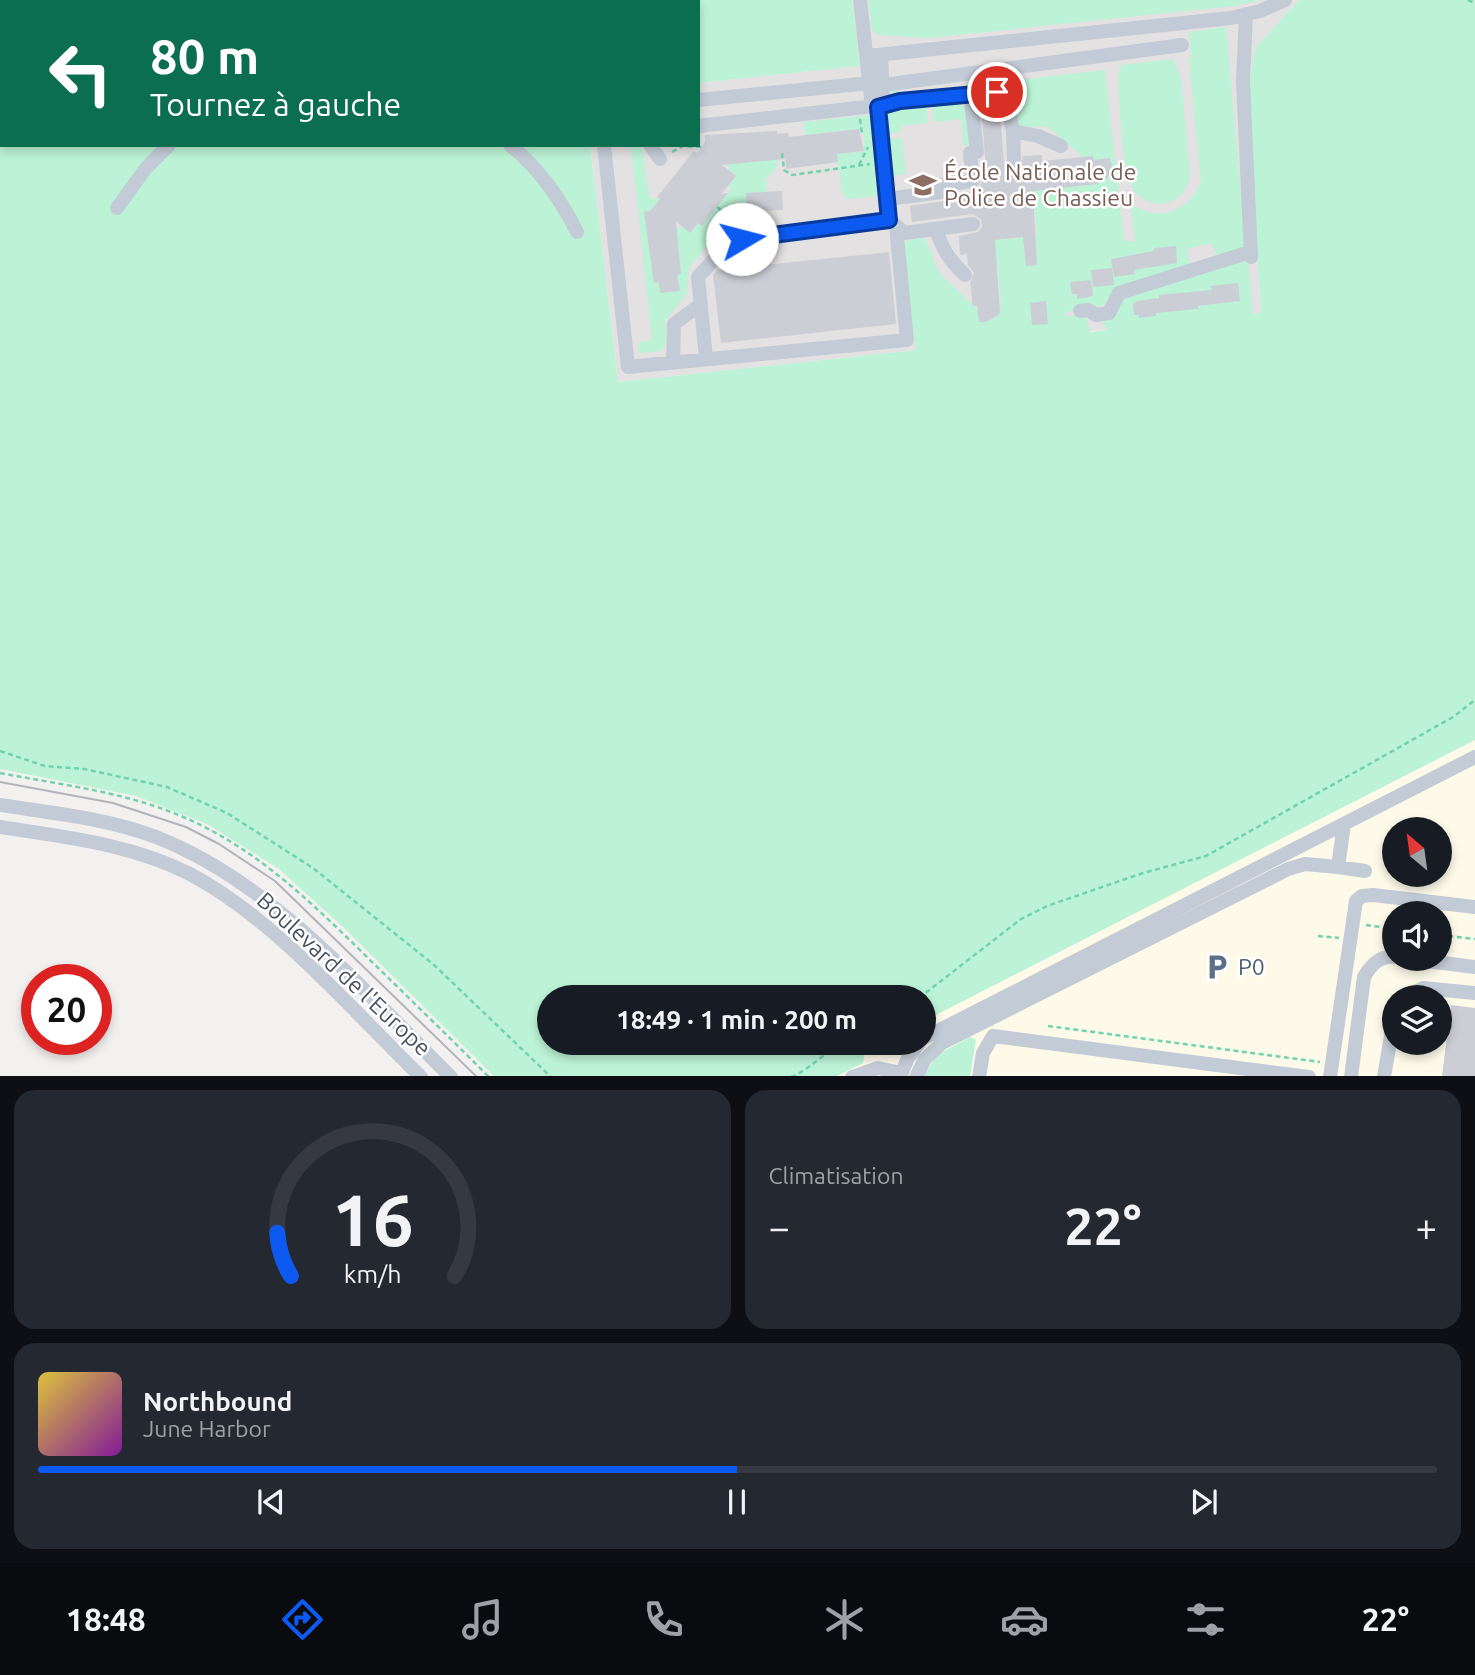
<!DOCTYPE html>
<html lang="fr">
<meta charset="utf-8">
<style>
body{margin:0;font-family:Ubuntu,sans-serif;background:#242831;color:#f1f3f6;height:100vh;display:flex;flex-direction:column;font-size:26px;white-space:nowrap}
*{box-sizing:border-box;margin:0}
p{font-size:23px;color:#9ea1a6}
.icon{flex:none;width:38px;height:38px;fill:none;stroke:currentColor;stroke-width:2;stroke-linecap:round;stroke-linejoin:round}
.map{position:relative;height:1076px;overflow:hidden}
.details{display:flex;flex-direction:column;gap:14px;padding:14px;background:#0d0f14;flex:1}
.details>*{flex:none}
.hud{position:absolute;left:0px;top:0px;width:700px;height:147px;box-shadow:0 4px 10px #0003;background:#0b6e4f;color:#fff;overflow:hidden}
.needle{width:46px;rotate:331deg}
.controls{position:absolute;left:1382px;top:817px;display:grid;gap:14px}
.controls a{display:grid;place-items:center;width:70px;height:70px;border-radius:50%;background:#171b24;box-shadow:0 4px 10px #0003;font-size:35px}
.speed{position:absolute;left:21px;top:964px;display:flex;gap:14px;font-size:35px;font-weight:700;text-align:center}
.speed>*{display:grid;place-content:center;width:91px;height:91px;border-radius:50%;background:#171b24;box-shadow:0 4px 10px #0003;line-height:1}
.speed .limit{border:10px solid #d22;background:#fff;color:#111}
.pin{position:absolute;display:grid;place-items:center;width:60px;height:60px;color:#fff;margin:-30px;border:4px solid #fff;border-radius:50%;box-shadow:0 2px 7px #0007}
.me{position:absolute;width:77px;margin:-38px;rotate:82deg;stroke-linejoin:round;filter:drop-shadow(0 0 5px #0008)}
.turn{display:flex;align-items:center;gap:24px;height:147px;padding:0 35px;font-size:32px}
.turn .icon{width:91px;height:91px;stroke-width:2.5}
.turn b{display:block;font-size:49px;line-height:60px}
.big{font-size:52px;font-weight:700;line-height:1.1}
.details .card{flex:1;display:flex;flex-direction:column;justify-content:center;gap:10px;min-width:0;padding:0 24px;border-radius:21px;background:#242831}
.details .dial{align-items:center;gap:0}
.dial svg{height:182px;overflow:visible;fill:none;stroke:#363941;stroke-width:7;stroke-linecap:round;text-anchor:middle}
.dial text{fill:#f1f3f6;stroke:none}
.song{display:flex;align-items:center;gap:21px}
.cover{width:84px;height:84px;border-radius:10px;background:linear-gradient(135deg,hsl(50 70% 55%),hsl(290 70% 35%))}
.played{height:7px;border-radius:4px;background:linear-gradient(90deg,#0c5af1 50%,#363941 50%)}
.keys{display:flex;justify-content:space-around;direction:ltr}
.heat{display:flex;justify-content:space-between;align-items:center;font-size:38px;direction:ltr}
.details .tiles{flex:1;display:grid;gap:14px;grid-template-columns:1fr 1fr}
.card:last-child{grid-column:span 2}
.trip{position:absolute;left:537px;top:985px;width:399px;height:70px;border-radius:35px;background:#171b24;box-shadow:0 4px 10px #0003;font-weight:700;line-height:70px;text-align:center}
.menu{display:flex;height:112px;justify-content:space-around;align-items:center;background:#090b0e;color:#9ea1a6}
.menu .icon{width:49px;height:49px}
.menu .selected{color:#0c5af1}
.menu b{font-size:32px;color:#f1f3f6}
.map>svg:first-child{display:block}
.commercial{fill:#fdfae9;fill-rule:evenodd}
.education{fill:#e4e1e2}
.green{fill:#bcf3d6}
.building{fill:#ccced6}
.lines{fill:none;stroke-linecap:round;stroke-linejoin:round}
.path{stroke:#71d3ad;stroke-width:2.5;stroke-dasharray:5 3.5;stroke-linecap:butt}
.minor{stroke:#c3cbd6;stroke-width:14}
.tram{stroke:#b2b4bb;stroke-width:2}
.route-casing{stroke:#083a9d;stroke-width:18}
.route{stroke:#0c5af1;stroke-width:12}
.labels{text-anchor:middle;stroke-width:5;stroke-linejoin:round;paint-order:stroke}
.education-label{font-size:23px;fill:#785e54;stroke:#fff;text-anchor:start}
.service-label{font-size:23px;fill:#4e5e75;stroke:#fff;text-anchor:start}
.street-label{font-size:23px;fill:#47515f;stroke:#fff}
</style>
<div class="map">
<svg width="1475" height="1077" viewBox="0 0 1475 1077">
<rect width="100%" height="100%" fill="#f3f0f0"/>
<path class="commercial" d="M1475 739V1076L816 1077 881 1043H924V1021ZM1395 830H1440V875H1395ZM1395 914H1440V959H1395ZM1395 998H1440V1043H1395Z"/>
<path class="education" d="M852 0H1299L1256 47 1247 92 1261 313 618 382 590 145H698V83L859 66Z"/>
<path class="green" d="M42 0H852L860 66 698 83V2H35Z
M868 0H1261L1234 6 929 38 879 35 873 32Z
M1299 0H1475V740L924 1021V998H550V1043H882L865 1052 863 1063 835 1077 494 1076 343 927 279 869 209 825 136 796 0 769V11L2 145H590L618 382 916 350 902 246C928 216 930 258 938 270 944 280 960 291 969 302H972L973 306H977L979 322H986L1000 311 1001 302 996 252 983 241 1037 236 1032 179 1045 190 1096 184 1107 179V172L1112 168 1110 159 1094 160 1093 156 1083 157 1047 126 1020 128 1016 122 1010 99 894 97 891 90 897 86 898 94 1105 70 1124 241H1135L1131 204C1158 223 1190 212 1201 181L1189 58 1191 57 1189 32 1226 27 1246 251 1219 258 1211 243 1187 249 1190 267 1112 293 1104 305 1065 312V316L1085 315 1090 332 1107 330 1102 321 1120 297 1248 259 1253 314 1261 313 1247 92 1256 47Z
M1173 59 1181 77 1190 176C1188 189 1180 199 1166 203 1152 206 1136 198 1130 184 1123 166 1119 101 1118 79L1121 65Z
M958 103 965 107 971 145 964 146 961 119 934 122 932 106Z
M926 106 928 123 901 126V132L887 134 885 117 890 111Z
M869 115 873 122 881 191 875 196 848 199 842 193 837 154 864 151V133L860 134 859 129 805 135 804 122Z
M902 138 906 174 891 176 887 139Z
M631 145H641L650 198 660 199 650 211 644 212 655 283 659 282 660 293 679 290 677 275 681 274 676 228 683 227 690 233 698 223 702 225 731 189 728 186 736 176 729 170 728 164 777 157 778 166 766 179 767 192 746 193 745 215 726 221 689 268 687 294 665 321 667 341 661 351 640 353 637 343 652 340Z
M970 1037 976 1040 970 1076 923 1077 937 1055Z"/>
<path class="building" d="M1000 114 1004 162 1010 170 1020 169 1023 156 1042 155V161L1093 156 1094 160 1110 158 1112 168 1107 179 1097 184 1033 191 1037 265 1026 266 1023 237 995 240 1000 311 999 315 986 322H979L977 306H973L970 283 974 273 968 265 967 254 960 255 959 236 978 232 982 227 981 219 972 214 912 222 910 206 964 198 970 191 979 188 986 172 982 116Z
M859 129 864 151 837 154 838 162 786 169 785 159 722 165 736 176 721 194 728 193 702 226 698 223 690 233 676 221 681 274 677 275 680 291 660 293 659 282 654 283 644 212 650 211 660 199 657 197 694 151 697 153 705 142V135L777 131V134L788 133 789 137Z
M782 191 783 210 747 212 746 193Z
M1176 246 1177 263 1134 270 1135 274 1114 277 1111 259 1154 251V248Z
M889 252 896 324 721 343 713 275 717 270Z
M1112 268 1114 285 1093 287 1091 270Z
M1091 280 1093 296 1077 299V294H1072L1070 282Z
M1238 283 1240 301 1198 306V309L1156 313V316L1139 318V315H1134L1133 304 1137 301 1159 298V295L1212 290 1211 286Z
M1046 301 1048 324 1032 325 1030 303Z
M1451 1005 1475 1008V1076H1442Z"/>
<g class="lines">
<path class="path" d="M1468 0 1475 3
M11 2 17 0
M0 5 2 4
M860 119 862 133
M672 152 683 146 702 147
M782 153 784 170 792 175 870 164
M859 165 868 147
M717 207 735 220 738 228
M0 751 45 766 84 769 167 787 227 813 313 868 433 964 551 1077
M0 773C57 784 117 791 171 812 252 843 311 902 371 961 410 999 450 1038 489 1077
M1366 925 1395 929
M1440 935 1475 939
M1318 936 1339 938
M919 998 1021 919 1047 906 1143 873 1206 856 1453 717 1475 700
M1048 1026 1320 1062
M791 1077C812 1069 824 1051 844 1043"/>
<path class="minor" d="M343 0 344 2
M362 0V2
M860 0 871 98 878 107
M157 2 163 0
M451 2 452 0
M487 2 488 0
M1246 14 1243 81 1251 257
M867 56 1231 18 1260 11 1285 0
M883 85 1182 45
M698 100 870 83
M698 126 997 92 1006 97 1013 131 1038 136 1061 146
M1013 131 1014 161
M510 145C540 169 560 198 577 232
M604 145 628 367 907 340 896 226
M650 145 660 159
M887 199 942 192 941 185 973 181 970 153 977 152 970 94
M117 208 146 168 169 145
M893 223 904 233 973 224
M936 229C942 249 950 261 965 275
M1080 311 1088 310 1096 315 1109 313 1119 293 1250 252
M706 358 698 277 722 251 742 239 889 220 878 107 883 96 881 55
M673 362 674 324 701 304
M0 805C52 813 106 818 156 837 274 883 362 990 451 1077
M1344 824 1338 867 1365 871
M0 827C65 837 131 844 190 874 275 919 351 1009 421 1077
M1411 959 1475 967
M1403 998 1423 988 1475 993
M924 1038 1475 757
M852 1077 878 1068 901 1073
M900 1077 908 1058 919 1043
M916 1077 925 1059 942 1043 1288 869 1305 864 1338 867
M979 1077 983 1053 993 1036 1309 1077
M1330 1077 1356 901 1362 896 1373 895 1475 907
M1351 1077 1364 977C1371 965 1380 955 1395 957
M1384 1077 1395 1013"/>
<path class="tram" d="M0 782 113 803 186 827 219 844 275 881 477 1077"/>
</g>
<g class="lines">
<defs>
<path id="route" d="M742 239 889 220 878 107 900 101 997 92"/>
</defs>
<use href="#route" class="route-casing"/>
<use href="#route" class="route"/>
</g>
<defs>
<symbol id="university-bare" viewBox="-9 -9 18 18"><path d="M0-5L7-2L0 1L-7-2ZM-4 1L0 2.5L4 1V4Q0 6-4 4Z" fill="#8d6e63" stroke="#fff" stroke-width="2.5" paint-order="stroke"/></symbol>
<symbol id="parking-bare" viewBox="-9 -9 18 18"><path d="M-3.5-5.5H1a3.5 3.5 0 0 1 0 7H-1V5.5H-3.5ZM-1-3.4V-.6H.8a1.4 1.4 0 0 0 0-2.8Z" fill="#5c6f8a" stroke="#fff" stroke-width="2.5" paint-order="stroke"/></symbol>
</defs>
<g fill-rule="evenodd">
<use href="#university-bare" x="904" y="166" width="38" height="38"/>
<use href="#parking-bare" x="1198" y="948" width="38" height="38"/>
</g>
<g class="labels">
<g class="education-label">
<text x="944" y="180">École Nationale de<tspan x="944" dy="26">Police de Chassieu</tspan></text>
</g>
<g class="service-label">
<text x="1238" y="975">P0</text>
</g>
<g class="street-label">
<text transform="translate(344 974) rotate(43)" y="8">Boulevard de l'Europe</text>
</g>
</g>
</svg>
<div class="controls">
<a><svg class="needle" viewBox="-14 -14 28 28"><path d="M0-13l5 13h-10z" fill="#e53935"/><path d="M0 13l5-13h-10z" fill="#9ea1a6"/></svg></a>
<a><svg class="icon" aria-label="sound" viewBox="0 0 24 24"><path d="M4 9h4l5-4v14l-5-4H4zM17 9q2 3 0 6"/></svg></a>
<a><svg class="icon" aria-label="layers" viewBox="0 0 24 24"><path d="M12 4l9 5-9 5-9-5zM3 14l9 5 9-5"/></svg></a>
</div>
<div class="speed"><div class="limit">20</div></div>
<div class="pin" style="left:997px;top:92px;background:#d93025"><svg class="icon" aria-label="arrive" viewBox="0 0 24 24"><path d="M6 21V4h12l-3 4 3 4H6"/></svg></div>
<svg class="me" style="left:742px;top:239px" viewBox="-20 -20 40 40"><circle r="19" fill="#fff"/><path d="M0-13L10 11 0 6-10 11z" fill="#0c5af1"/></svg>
<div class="trip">18:49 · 1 min · 200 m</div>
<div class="hud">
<div class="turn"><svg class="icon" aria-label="left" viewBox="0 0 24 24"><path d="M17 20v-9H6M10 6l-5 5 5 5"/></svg><div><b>80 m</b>Tournez à gauche</div></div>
</div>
</div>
<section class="details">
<div class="tiles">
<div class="card dial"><svg viewBox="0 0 100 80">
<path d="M14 69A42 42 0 1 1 86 69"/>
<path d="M14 69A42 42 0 0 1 8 50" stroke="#0c5af1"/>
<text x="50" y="56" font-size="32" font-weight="700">16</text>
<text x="50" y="72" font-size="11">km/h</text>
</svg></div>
<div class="card"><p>Climatisation</p>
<div class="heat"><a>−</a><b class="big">22°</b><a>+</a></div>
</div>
<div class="card">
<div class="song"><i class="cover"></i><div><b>Northbound</b><p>June Harbor</p></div></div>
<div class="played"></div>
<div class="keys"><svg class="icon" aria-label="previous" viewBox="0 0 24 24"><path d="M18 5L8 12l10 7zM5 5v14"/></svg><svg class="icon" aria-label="pause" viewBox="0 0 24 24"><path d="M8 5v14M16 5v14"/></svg><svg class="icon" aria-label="next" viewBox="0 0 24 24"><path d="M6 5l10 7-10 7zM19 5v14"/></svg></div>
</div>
</div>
</section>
<nav class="menu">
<b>18:48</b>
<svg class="icon selected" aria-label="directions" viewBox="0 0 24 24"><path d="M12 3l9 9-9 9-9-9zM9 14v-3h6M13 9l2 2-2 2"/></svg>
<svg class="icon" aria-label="music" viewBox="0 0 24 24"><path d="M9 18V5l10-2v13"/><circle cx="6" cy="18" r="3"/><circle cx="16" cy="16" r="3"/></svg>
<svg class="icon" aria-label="phone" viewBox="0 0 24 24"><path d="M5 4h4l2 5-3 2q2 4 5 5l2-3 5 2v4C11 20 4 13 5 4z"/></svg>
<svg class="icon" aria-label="climate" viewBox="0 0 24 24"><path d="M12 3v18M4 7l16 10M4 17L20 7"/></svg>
<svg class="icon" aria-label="car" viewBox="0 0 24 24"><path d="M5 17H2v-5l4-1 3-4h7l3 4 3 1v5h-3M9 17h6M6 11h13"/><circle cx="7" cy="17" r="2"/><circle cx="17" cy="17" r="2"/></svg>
<svg class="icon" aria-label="filters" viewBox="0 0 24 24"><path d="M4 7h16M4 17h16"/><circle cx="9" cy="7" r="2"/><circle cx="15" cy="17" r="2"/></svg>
<b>22°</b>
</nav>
